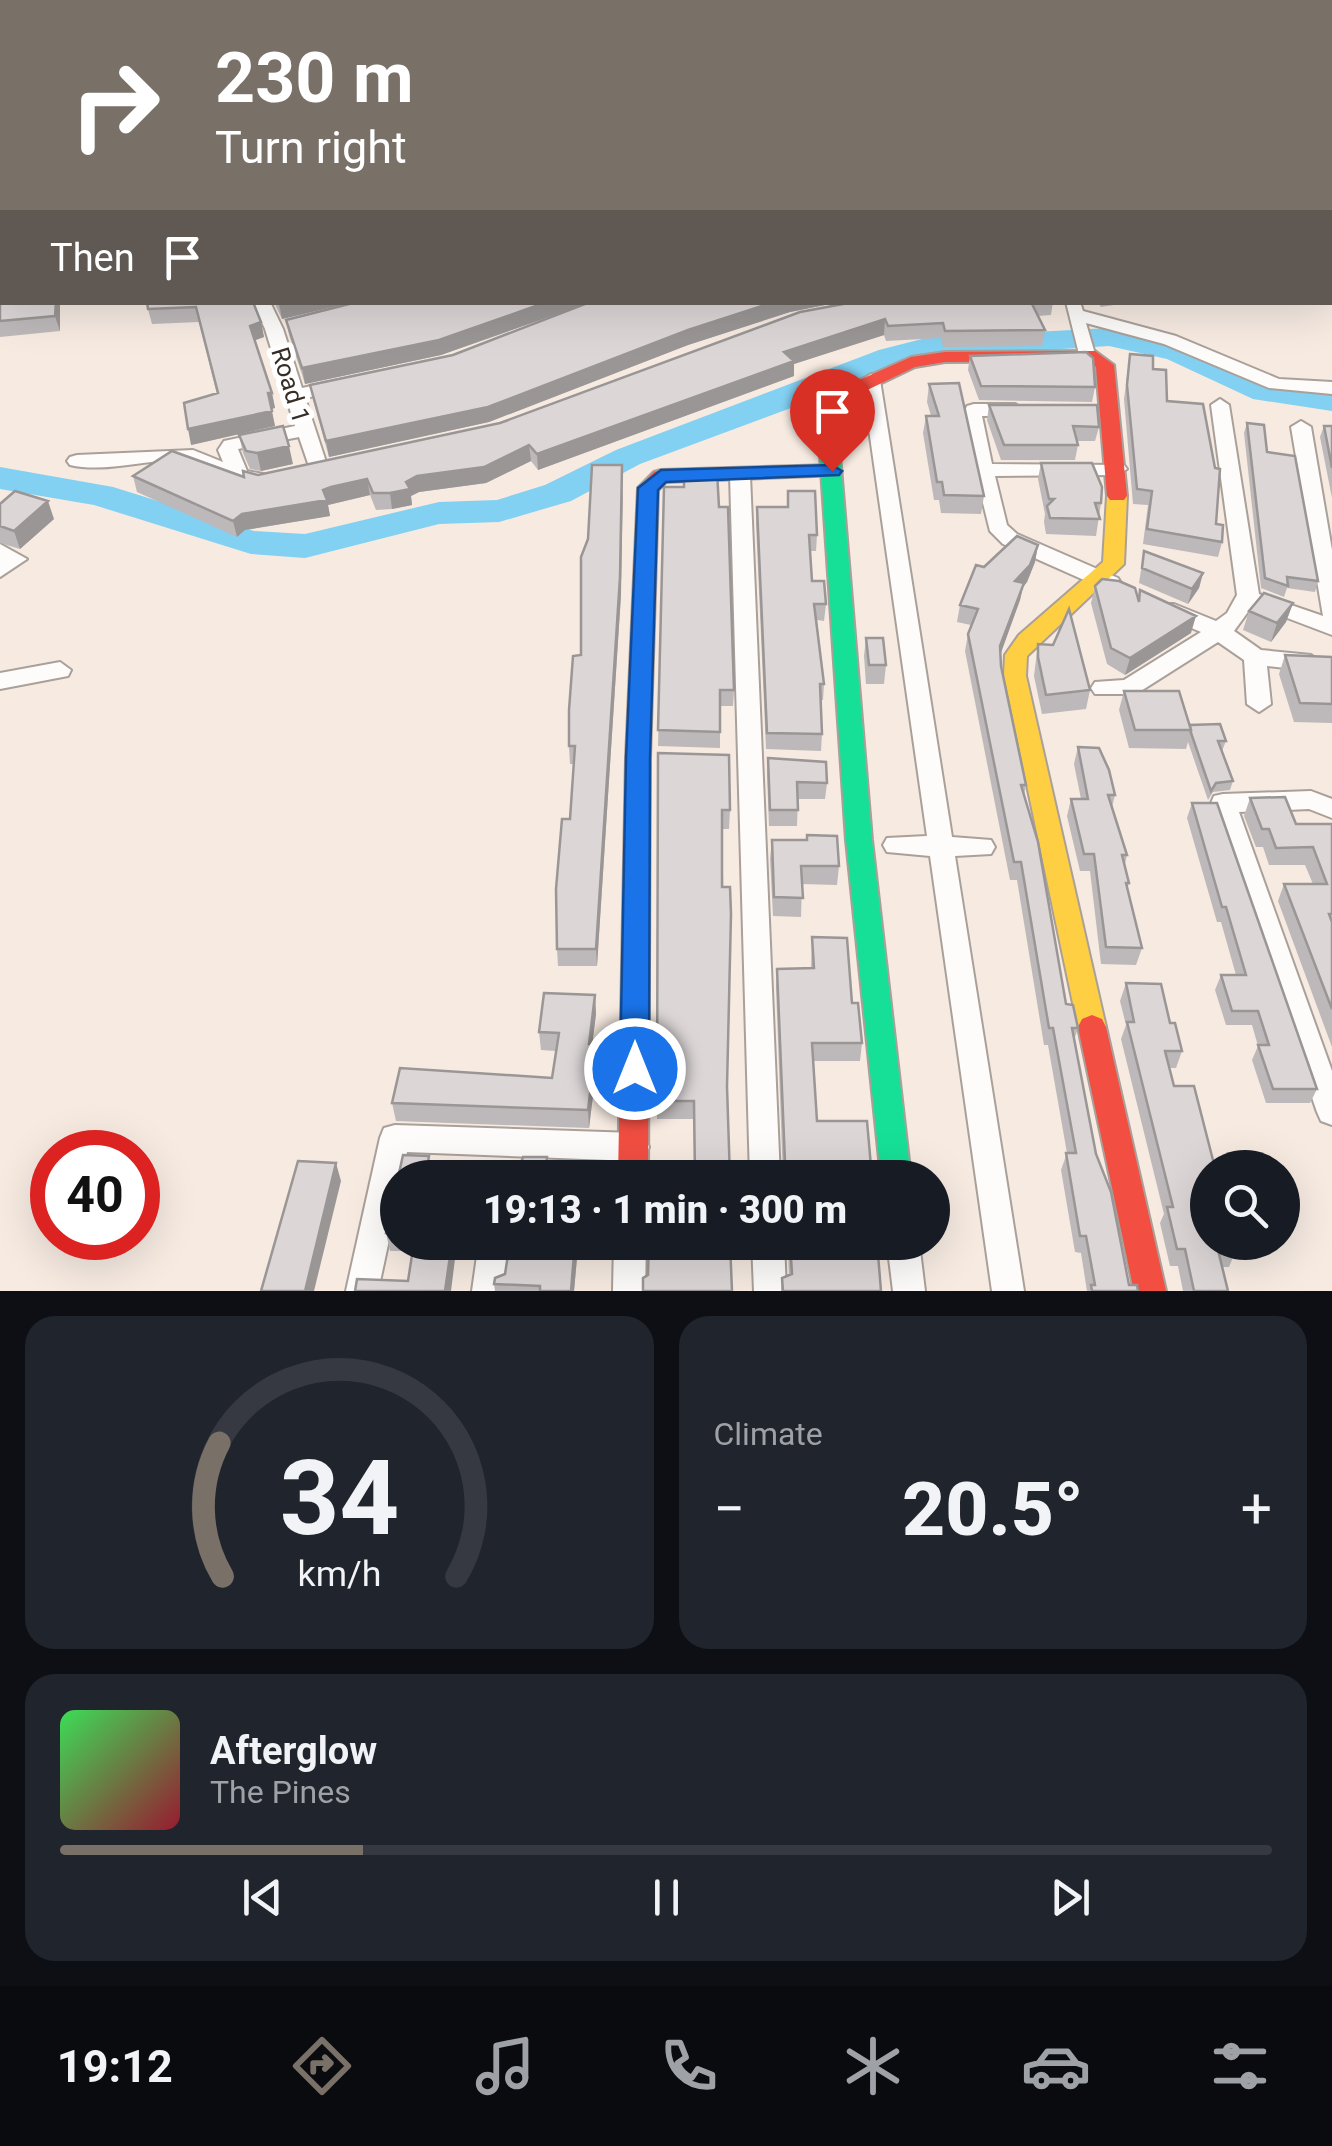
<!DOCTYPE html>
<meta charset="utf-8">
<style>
body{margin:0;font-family:Roboto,sans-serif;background:#20242c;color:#f1f3f6;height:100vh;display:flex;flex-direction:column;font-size:38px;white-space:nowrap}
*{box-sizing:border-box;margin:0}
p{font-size:32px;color:#9ea1a6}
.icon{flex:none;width:55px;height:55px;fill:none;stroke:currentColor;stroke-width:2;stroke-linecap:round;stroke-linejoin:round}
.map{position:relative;height:1291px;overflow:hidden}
.sheet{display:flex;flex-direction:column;gap:25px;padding:25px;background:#0d0f14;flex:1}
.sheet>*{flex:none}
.guide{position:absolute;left:0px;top:0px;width:1332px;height:305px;box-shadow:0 10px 40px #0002;background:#797068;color:#fff;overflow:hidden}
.fabs{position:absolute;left:1190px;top:1150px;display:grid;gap:20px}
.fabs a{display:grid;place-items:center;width:110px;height:110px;border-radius:50%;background:#171b24;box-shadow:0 10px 40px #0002;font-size:50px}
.speed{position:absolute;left:30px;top:1130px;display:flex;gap:20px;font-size:50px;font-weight:700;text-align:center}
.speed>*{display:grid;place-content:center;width:130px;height:130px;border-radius:50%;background:#171b24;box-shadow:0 10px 40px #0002;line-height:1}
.speed .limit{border:15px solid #d22;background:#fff;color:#111}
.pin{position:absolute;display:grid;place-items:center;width:85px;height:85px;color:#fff;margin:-102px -42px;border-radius:50% 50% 50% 0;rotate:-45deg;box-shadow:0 0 10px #0007}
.pin .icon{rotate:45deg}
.me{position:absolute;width:110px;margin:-55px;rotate:0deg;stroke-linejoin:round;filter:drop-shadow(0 0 8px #0008)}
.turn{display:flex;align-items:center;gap:35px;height:210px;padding:0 50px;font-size:45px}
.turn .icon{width:130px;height:130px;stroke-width:2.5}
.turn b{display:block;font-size:70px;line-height:85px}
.then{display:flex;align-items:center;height:95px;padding:0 50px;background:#0003;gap:20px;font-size:38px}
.big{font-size:75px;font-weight:800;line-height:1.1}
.sheet .widget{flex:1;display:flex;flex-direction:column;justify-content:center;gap:15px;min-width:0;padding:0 35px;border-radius:30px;background:#20242c}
.sheet .dial{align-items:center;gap:0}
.dial svg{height:260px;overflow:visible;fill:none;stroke:#363941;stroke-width:7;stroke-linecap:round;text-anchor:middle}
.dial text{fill:#f1f3f6;stroke:none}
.song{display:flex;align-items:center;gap:30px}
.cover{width:120px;height:120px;border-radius:15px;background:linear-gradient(135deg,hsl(130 70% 55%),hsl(350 70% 35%))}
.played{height:10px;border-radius:5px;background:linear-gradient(90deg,#797068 25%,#363941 25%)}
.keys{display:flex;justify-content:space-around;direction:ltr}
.heat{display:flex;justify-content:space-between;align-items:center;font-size:55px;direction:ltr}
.sheet .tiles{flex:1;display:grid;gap:25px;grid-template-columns:1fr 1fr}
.widget:last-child{grid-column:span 2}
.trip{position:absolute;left:380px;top:1160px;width:570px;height:100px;border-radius:50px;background:#171b24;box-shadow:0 10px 40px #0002;font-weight:800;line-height:100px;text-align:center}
.tab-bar{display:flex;height:160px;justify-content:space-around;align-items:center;background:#090b0e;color:#9ea1a6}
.tab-bar .icon{width:70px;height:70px}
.tab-bar .active{color:#797068}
.tab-bar b{font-size:45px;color:#f1f3f6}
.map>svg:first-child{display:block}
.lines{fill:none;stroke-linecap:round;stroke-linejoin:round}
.river{fill:#82d0f2;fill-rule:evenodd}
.street-casing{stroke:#aaa09a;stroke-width:4}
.fast-casing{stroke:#aaa09a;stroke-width:4}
.slow-casing{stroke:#aaa09a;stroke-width:4}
.jam-casing{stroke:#aaa09a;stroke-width:4}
.street{fill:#fefcfa;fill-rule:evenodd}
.fast{fill:#16e098;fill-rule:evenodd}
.slow{fill:#ffcf43;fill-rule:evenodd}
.jam{fill:#f24e42;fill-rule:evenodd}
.wall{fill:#bdb8b9}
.shaded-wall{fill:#9a9696}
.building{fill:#dcd6d7;stroke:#9a9696;stroke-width:2.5}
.route{fill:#1a73e8;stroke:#114b97;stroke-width:2.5}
.labels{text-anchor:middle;stroke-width:10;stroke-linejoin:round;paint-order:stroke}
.street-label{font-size:25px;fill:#362e27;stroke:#fff}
</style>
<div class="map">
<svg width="1332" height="1291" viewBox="0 0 1332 1291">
<rect width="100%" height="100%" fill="#f6eae1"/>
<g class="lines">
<path class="river" d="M1109 328 1188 345 1272 383 1332 391V411L1253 399 1167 359 1109 346 926 358 640 464 571 501 499 522 439 524 305 558 251 554 94 505 0 489V467L113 487 254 531 305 534 439 502 497 500 545 485 616 450 879 350 926 338Z"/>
<defs>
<path id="street" d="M726 0H884L885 2H725Z
M991 0H1120V1L990 2Z
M253 302H270L283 329 302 388 340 380 349 386 347 390 305 398 328 468 325 472H311L299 437 238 449 247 471 273 476 276 480 273 484C241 491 219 467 190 462 151 456 109 474 70 465L67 461 70 457 77 455 193 450 223 462 218 450 224 441 295 426 265 329Z
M1066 302H1080L1083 311 1176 336 1279 379 1332 382V394L1269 388 1164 344 1086 323 1095 354 1086 359 1080 358Z
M871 374 880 380 952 837 991 840 995 847 991 854 955 856 1024 1291H992L930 856 887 852 883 845 887 838 927 836 862 380Z
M1220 399 1229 405 1259 594 1323 616 1291 427 1301 421 1311 427 1332 550V635L1253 605 1234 631 1261 650 1311 655 1322 663 1311 671 1267 666 1271 704 1259 712 1247 704 1244 660 1218 642 1136 694H1095L1091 688 1095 682 1124 680 1201 632 1158 614 1155 609 1158 604H1174L1216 621 1227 613 1237 595 1211 405Z
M974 404H1015L1024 410 1015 416H982L992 464 1124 465 1127 469 1117 475 995 476 1007 525 1017 534 1118 578 1121 583 1118 588H1102L1003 544 990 531 962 419 967 406Z
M740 469 750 475 780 1178H750L730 475Z
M0 544 27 559 0 577Z
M60 662 71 670 68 676 0 689V673Z
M1311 791 1332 799V818L1309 809 1239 812 1332 1071V1125L1321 1121 1317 1112 1211 803 1214 796 1223 794Z
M395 1125 634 1133 645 1137 649 1147 645 1157 634 1161 407 1152 402 1178H398V1198L378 1291H346L380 1138 384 1128Z
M479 1242H511L504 1291H472Z
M614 1242H646L645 1291H613Z
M752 1242H784L786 1291H754Z
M887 1242H919L925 1291H893Z"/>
<path id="fast" d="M830 449 840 455 872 840 911 1178H881L846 840 820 455Z"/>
<path id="slow" d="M1117 490 1127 496 1124 564 1027 656 1026 676 1106 1027 1102 1035 1092 1039 1082 1035 1078 1027 1004 676 1005 655 1019 635 1103 562 1107 496Z"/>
<path id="jam" d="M1095 351 1114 365 1127 496 1124 500H1110L1107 496 1096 367 1090 361 945 362 915 367 836 405 840 455 830 461 820 455 819 398 911 357 945 352Z
M832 465 842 471 839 475 666 482 658 490 650 758 648 1178H618L626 758 638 488 654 472 661 470Z
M1092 1015 1102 1019 1106 1027 1166 1291H1134L1078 1027 1082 1019Z"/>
</defs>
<use href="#street" class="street-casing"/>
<use href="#fast" class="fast-casing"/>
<use href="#slow" class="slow-casing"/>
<use href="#jam" class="jam-casing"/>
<use href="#street" class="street"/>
<use href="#fast" class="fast"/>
<use href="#slow" class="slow"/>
<use href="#jam" class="jam"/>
</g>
<path class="wall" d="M0 0 2 2 60 302V331L0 337Z
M850 0H1027L1026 2H850Z
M1084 0H1332V116L1330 2H1083Z
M146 302H253L261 322 264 337 254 340 272 393 275 408 271 409 275 426 191 445 217 394 199 322 152 324Z
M274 302H354L282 319Z
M357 302H840L790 312 688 345 489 422 329 457 313 400 310 385 453 355 590 303 441 355 305 384 289 335 286 320Z
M854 302H1053L1051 315 1038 316 1045 330 1042 346 943 347 941 338 886 341 884 335 794 364V376L538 470 531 461 486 483 419 492 411 496 412 505 392 509 376 510 370 495 328 505 330 516 245 530 237 537 137 492 133 476 244 477 258 475 500 423Z
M1097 302H1133L1101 307Z
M1130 354 1153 369 1167 401 1222 542 1218 557 1143 544 1148 505 1133 504 1124 399Z
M970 356 1095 387 1092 402 979 400 968 370Z
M929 384 984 496 981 514 941 513 939 500H934L923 433 926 416H931L927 402Z
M989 405 1099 427 1095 441H1077L1078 445 1075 460H1001L987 420Z
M1247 423 1267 452 1318 581 1315 592 1287 588 1284 597 1261 588 1244 433Z
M1324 426H1332V498L1320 437Z
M239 435 293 464 261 471 250 469 243 453Z
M1041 463 1101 503 1096 536 1046 534 1044 522 1045 514 1038 479Z
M664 487 734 690 733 706H720V748L658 746Z
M788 491 817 535 816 551H810L812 581 826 604 824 621 817 620 824 684 823 700H821L822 734 821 751 766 749 756 523 757 507H787Z
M0 504 54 519 20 549 0 543Z
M1038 545 1035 562 1027 582 1023 587 1020 600 1000 654 1001 666 1026 785 1024 795 1066 1004 1078 1028 1074 1040 1096 1154 1129 1285 1138 1291H1087L1081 1253 1075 1252 1061 1170 1067 1153 1048 1045H1044L1017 880H1010L965 651 968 634 971 625 957 622 960 605 984 567Z
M1144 551 1203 573 1199 588 1188 604 1139 583Z
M1095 586 1138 599 1140 590 1191 633 1125 675 1107 664 1091 603Z
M621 595 597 966H558L557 949 570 819 574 764H570L569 746Z
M1293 603 1286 622 1271 642 1243 630 1249 611Z
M866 638 886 665 884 684H866L864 656Z
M1038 644 1090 690 1086 709 1042 714 1034 676Z
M1285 655 1332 657V723L1294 722 1279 674Z
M1124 691 1226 741 1222 751 1233 781 1230 790 1213 792 1208 800 1188 742 1186 749 1129 748 1119 710Z
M1078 747 1115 795 1112 807 1127 855 1125 864 1129 883 1127 890 1142 948 1136 965 1101 964 1090 871H1080L1067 816 1071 799H1081L1074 764Z
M658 753 730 810 729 829H722L730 1178H695L693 1119H657Z
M768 758 827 783 825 799H798L797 826H769L767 774Z
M1250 798 1296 824H1332V1047L1278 901 1284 884H1313L1305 865H1269L1263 847H1256L1244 816Z
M1192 803 1317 1089 1310 1103H1266L1252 1060 1258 1046 1252 1025H1226L1215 990 1221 975H1236L1221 922H1217L1187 818Z
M772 840 839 866 837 885 802 884 801 917 773 916 770 859Z
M812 937 852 1003 862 1043 860 1061H813L817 1121 872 1178H783L776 987 777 969 811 968Z
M1126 983 1170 1023 1182 1051 1176 1068H1169L1174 1086 1236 1250 1229 1267H1222L1228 1291H1183L1178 1266H1170L1160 1223 1164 1214 1121 1039 1126 1025 1120 1001Z
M595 995 596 1014 592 1044H596L597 1063 589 1128 396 1121 392 1103 552 1078 556 1051 541 1050 539 1032Z
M398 1181V1242H463L461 1259H455L408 1281 413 1251H390L386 1233Z
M510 1242H585L584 1259 577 1258 574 1291H495L494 1284 505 1274Z
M788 1242H877L881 1291H781L782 1278 789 1275Z"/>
<path class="shaded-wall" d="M56 302H60V331L55 316Z
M284 302H354L282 319 279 304Z
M547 302H590L441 355 305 384 302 368Z
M774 302H840L790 312 688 345 489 422 329 457 326 441Z
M885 319 884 335 794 364V376L538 470 537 454 784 352Z
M261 322 264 337 253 341 250 326Z
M268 393H272L275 408 271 409Z
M272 411 275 426 191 445 188 429Z
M529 445 531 461 486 483 419 492 411 496 412 505 392 509 390 493 417 476Z
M289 446 293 464 261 471 257 453Z
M367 479 370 495 328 505 330 516 245 530 237 537 233 521 242 514 323 490Z
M623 482 621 595 597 966 596 949Z
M48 501 54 519 20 549 14 531Z
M1038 545 1035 562 1027 582 1023 587 1020 600 997 664 1015 581Z
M1203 573 1199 588 1188 604 1192 589Z
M1293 603 1286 622 1271 642 1277 623Z
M1196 616 1191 633 1125 675 1130 658Z
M595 995 596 1014 590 1062 589 1044Z
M596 1044 597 1063 589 1128 588 1110Z
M336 1163 341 1181 314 1291H305Z
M452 1242 455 1259 451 1291H445Z
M458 1242H463L461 1259Z
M575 1242 577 1258 574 1291H571Z"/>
<path class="building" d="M0 0H741L742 2H2V302H56L55 316 0 321V218H1L0 205Z
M1094 0H1332V103H1330V2H1097Z
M147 302H253L261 322 250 326 272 393H268L272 411 188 429 184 403 218 393 196 307 148 309Z
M357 302H547L439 340 302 368 286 320Z
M590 302H774L688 330 488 407 326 441 310 385 453 355Z
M854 302H1031L1045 330 945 331 943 323 888 326 885 319 784 352 794 361 537 454 529 445 484 467 417 476 406 482 410 489 390 493H373L367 479 331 487 323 490 327 500 242 514 233 521 133 476 172 451 244 477 243 471 258 475 500 423 800 312Z
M1086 352 1093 358 1095 387 981 386 970 356Z
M1130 354 1153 356V369L1166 370 1167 401 1203 404 1215 468 1220 469 1216 524 1223 525 1222 542 1147 529 1152 491 1137 489 1127 385Z
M959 383 984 496 944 495 942 482H937L926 416H939L929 384Z
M989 405H1097L1099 427 1073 426 1078 445H1004Z
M1247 423 1264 425 1267 452 1295 456 1318 581 1287 577 1288 586 1265 578Z
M283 426 289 446 257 453 246 451 239 435Z
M1324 426H1332V468Z
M1041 463H1092L1102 487 1101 503H1095L1100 519 1050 518 1047 506 1054 499H1049Z
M592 465H622L620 577 596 949H557L556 889 562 819H570L575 746H569V710L573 656 581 655V557L588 539Z
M717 471 719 507H728L734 690H720V732L658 730 664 487H684V474L690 472Z
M15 491 48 501 14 531 0 526V504Z
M788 491H815L817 535H809L812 581H824L826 604H814L824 684H820L822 734 767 733 757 507H788Z
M1017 536 1038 545 1030 565 1015 581 1024 583 1000 646 1001 666 1026 785H1021L1038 842 1066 1004 1073 1005 1078 1028H1072L1096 1154 1111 1192 1129 1285H1137L1138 1291H1092L1091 1285H1095L1086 1236H1080L1066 1153H1076L1053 1028H1049L1021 862H1014L968 634 978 609 960 605 976 565 984 567Z
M1144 551 1203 573 1192 589 1142 568Z
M1102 579 1119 581 1135 588 1139 602 1140 590 1196 616 1130 658 1111 648 1095 586Z
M1264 593 1293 603 1277 623 1249 611Z
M1069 609 1090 690 1046 695 1038 657V644L1053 645Z
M866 638H883L886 665H869Z
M1285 655 1332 657V704L1300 703Z
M1124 691H1179L1191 730H1135Z
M1220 724 1226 741H1218L1233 781 1216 783 1211 791 1190 730H1191L1190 725Z
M1078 747 1099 748 1109 770 1115 795H1108L1127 855H1122L1129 883H1126L1142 948 1106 947 1094 854H1084L1071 799H1088Z
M658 753 729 755 730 810H722V887H730L731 914 727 1087 730 1178H695L694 1101H657Z
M768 758 826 762 827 783 797 782 798 810H770Z
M1285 797 1296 824H1332V914H1329L1332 922V1009L1284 884H1327L1313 847 1276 848 1269 829H1262L1250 798Z
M1192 803H1217L1317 1089H1273L1258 1045H1269L1258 1011H1232L1221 975H1246L1226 907H1222Z
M807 835 837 836 839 866H801L803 898 774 897 772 840H807Z
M812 937 847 938 852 1003H858L862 1043H812L817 1121H867L872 1178H822L821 1162H785L777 969 814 968Z
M1126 983 1161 984 1170 1023H1175L1182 1051H1165L1174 1086H1194L1215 1168H1208V1242H1234L1236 1250H1218L1228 1291H1194L1185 1249H1177L1167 1207H1173L1127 1022H1134Z
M544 993 595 995 589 1044H596L588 1110 392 1103 400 1068 552 1078 559 1033 539 1032Z
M403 1155 429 1156 428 1162 467 1164 465 1178H398Z
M523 1157H547L545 1178H506L507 1164 521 1163Z
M298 1161 336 1163 305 1291H261Z
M398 1181V1234L386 1233Z
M414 1242H452L445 1291H355L357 1279 408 1281Z
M510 1242H575L571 1291H540V1286L494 1284 495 1278 505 1274Z
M649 1242H730L732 1291H643V1278L648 1275Z
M790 1242H877L881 1291H783L782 1278 792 1274Z"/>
<path class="route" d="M832 465 842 471 839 475 666 482 658 490 650 758 649 1069 645 1078 635 1082 624 1078 620 1069 626 758 638 488 661 470Z"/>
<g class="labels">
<g class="street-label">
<text transform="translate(291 385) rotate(73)" y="9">Road 1</text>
</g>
</g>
</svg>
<div class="fabs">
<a><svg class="icon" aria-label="search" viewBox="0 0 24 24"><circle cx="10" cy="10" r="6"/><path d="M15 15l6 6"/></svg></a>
</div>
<div class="speed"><div class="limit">40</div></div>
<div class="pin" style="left:832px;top:471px;background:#d93025"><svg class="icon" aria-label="arrive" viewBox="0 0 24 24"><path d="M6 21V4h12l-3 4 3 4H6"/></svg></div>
<svg class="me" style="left:635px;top:1069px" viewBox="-20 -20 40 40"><circle r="17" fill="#1a73e8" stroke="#fff" stroke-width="3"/><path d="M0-11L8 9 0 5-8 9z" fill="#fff"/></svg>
<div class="trip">19:13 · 1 min · 300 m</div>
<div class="guide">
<div class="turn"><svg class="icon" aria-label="right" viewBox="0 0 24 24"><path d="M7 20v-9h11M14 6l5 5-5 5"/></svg><div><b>230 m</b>Turn right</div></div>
<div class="then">Then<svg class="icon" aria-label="arrive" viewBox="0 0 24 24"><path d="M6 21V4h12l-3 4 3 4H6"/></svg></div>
</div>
</div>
<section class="sheet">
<div class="tiles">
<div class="widget dial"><svg viewBox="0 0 100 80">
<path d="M14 69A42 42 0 1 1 86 69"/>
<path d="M14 69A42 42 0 0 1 13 28" stroke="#797068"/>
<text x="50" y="56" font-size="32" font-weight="700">34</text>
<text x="50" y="72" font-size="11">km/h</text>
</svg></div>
<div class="widget"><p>Climate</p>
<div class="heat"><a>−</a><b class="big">20.5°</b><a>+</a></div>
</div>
<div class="widget">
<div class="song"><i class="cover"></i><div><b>Afterglow</b><p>The Pines</p></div></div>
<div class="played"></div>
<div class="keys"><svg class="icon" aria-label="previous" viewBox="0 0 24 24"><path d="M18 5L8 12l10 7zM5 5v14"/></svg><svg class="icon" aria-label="pause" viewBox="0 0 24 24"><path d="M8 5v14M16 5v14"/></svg><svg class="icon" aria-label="next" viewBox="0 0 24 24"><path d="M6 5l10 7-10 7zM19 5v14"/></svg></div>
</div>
</div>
</section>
<nav class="tab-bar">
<b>19:12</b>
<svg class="icon active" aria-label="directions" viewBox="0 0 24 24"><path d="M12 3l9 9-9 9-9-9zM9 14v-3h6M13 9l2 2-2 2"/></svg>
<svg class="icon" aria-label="music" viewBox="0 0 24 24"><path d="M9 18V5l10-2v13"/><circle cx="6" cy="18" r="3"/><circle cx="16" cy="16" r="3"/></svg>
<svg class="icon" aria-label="phone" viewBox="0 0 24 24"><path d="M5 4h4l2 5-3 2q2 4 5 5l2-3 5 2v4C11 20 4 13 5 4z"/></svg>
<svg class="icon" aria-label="climate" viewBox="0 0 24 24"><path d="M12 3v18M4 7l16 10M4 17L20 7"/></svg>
<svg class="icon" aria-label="car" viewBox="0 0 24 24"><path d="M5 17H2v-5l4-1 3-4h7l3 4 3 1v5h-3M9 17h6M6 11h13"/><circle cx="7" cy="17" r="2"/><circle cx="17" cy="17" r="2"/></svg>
<svg class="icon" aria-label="filters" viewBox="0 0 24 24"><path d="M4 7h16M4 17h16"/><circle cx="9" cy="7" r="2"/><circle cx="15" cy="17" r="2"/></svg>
</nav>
